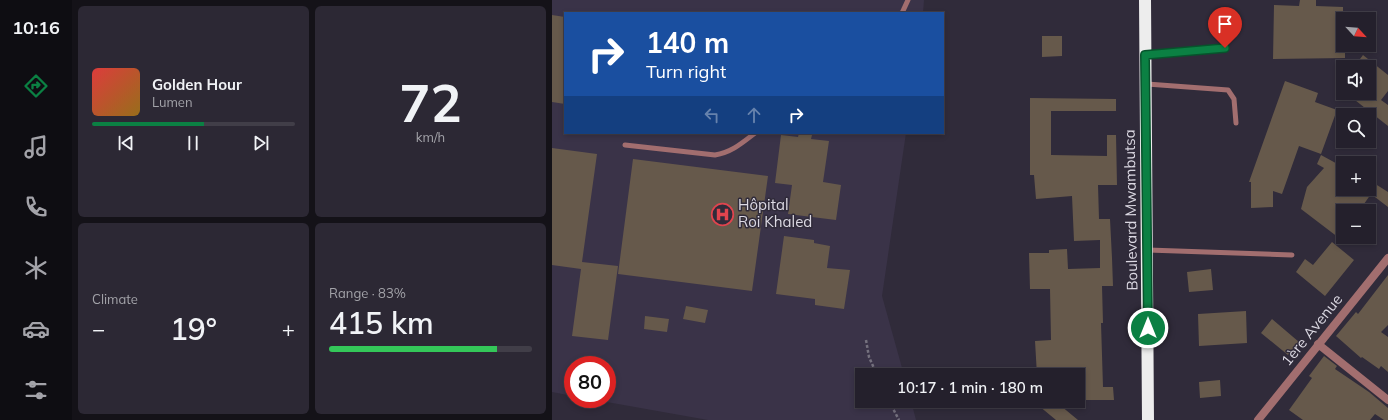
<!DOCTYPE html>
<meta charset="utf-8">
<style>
body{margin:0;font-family:Mulish,sans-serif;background:#2c2834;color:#f1f3f6;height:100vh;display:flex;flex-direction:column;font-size:15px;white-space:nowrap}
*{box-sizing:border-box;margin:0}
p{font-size:13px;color:#a3a3a9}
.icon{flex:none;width:22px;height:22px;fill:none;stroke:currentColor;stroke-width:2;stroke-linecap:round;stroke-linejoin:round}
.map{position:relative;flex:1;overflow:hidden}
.side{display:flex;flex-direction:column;gap:6px;padding:6px;background:#141218;width:480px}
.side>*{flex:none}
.top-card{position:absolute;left:12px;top:12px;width:380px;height:122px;border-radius:0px;box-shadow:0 2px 6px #0003,0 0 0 1px #413e48;background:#1a4fa0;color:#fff;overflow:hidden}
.needle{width:26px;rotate:116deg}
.tools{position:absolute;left:784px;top:12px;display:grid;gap:8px}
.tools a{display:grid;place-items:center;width:40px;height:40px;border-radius:0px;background:#24202c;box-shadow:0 2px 6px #0003,0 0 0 1px #413e48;font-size:20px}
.speed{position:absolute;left:12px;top:356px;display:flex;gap:8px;font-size:20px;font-weight:700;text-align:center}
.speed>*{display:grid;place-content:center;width:52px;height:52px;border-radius:50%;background:#24202c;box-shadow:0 2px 6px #0003,0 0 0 1px #413e48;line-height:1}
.speed .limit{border:6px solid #d22;background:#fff;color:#111}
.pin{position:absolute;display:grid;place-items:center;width:34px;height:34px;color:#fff;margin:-41px -17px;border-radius:50% 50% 50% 0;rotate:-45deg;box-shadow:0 0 4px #0007}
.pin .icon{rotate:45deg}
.me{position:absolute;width:44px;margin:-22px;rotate:0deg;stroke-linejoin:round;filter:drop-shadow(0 0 3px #0008)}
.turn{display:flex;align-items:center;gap:14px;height:84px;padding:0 16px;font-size:18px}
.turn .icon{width:52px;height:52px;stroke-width:2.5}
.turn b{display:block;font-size:28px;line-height:34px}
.lanes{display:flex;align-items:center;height:38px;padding:0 16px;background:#0003;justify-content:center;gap:20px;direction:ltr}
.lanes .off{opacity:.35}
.big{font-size:30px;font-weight:600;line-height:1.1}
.side .card{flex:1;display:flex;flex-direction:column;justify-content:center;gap:6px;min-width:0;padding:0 14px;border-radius:6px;background:#2c2834}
.side .dial{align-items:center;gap:0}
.dial b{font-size:52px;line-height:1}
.song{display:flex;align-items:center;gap:12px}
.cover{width:48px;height:48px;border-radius:6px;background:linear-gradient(135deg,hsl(0 70% 55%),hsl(40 70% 35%))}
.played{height:4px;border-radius:2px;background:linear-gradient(90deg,#0b8043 55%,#413e48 55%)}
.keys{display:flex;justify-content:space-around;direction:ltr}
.heat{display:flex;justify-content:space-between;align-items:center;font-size:22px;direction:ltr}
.charge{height:6px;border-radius:3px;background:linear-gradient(90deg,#34c759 83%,#413e48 0)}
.side .tiles{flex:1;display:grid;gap:6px;grid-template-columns:repeat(2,1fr)}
.trip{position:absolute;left:303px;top:368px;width:230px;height:40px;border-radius:0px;background:#24202c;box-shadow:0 2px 6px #0003,0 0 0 1px #413e48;font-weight:600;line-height:40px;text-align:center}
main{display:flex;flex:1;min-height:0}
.dock{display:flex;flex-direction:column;width:72px;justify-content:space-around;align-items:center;background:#0e0d12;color:#a3a3a9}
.dock .icon{width:28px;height:28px}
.dock .current{color:#0b8043}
.dock b{font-size:18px;color:#f1f3f6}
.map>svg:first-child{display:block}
.built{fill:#3a3348}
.building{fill:#66594b}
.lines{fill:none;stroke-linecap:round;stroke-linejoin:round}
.path{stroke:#75717e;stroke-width:2.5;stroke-dasharray:3 2;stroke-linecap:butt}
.lane{stroke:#a26e6f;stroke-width:5}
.street{stroke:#a26e6f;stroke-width:8}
.highway{stroke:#ededed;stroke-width:12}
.route-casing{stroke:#07532c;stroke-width:10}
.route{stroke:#0b8043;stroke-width:7}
.labels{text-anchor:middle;stroke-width:3;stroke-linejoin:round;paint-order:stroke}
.poi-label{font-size:15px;fill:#dcd9e3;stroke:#302b3a;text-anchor:start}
.street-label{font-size:15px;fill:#dcd9e3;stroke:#302b3a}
</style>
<main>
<nav class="dock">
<b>10:16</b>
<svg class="icon current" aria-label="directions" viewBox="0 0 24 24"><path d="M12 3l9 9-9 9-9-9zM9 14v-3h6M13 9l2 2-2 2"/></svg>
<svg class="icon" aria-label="music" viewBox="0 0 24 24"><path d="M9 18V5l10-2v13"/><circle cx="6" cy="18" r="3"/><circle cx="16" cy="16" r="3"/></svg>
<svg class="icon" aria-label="phone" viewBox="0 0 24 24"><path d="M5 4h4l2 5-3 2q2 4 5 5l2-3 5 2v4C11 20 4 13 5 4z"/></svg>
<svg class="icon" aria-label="climate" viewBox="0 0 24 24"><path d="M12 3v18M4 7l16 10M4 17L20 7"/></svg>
<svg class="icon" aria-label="car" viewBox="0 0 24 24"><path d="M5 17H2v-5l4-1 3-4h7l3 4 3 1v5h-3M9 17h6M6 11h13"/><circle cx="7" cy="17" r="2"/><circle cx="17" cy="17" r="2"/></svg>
<svg class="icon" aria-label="filters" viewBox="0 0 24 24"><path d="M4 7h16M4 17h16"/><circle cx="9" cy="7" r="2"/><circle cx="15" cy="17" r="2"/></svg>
</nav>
<section class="side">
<div class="tiles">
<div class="card">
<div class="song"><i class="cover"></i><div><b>Golden Hour</b><p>Lumen</p></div></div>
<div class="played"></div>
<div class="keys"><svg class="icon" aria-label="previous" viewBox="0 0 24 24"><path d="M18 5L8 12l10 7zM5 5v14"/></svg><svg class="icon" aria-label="pause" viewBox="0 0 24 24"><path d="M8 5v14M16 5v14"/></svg><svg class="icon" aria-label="next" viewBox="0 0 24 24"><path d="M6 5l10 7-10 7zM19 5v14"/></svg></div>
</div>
<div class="card dial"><b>72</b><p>km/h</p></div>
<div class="card"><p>Climate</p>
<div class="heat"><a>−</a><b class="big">19°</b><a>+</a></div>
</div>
<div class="card"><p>Range · 83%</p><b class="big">415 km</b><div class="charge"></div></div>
</div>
</section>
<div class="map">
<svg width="836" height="420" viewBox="0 0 836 420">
<rect width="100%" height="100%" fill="#302b3a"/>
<path class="built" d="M0 0H372L371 13H13V133H354L330 296 352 375H310V401H359L364 420H156L38 399H55V365H21V396L0 392Z"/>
<path class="building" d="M748 0H764V6L791 7V45H793V58L721 59 722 5 747 6Z
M0 15 13 17V104L0 102Z
M490 36H510V56L490 57Z
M811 55 836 75V91L829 100 836 105V126L794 93H817V67H802Z
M733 81 766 93 763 102 785 110 769 154 747 146 730 194 721 191V207L699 208V182H697Z
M478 98 564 99V111H499V155L555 156V135H564L565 185H546L547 219H558L560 258 561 286H550L551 323H549L551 387H561L562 400H526V375H485L483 341 499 340 498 289H478L477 253H497V250L515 249 516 269 548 268V240L522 241 520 196 484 199 482 175H478Z
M247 133 260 135 259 139 277 141 271 182 289 185 284 220 236 214 240 185 223 183 229 135 246 137Z
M0 148 45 154 30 262 66 266 56 340 20 336 29 269 0 265Z
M769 155 791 167V189H817V180L836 192V207L819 194 807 211H791V241L749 209 755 187 772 168 765 164Z
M81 159 216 176 200 291 66 274Z
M232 236 262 240V243L278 246 275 268 298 270 292 309 263 305V299L224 294Z
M780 242 802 260 773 296 744 272 753 259 761 265Z
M659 269 661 290 637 292 635 272Z
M836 275V325L829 332 836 337V372L829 366 827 369 810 357 809 358 784 336 804 312 806 314Z
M134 306 156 310 153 323 131 319Z
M694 311 695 343 647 346 646 314Z
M93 316 117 319 115 332 92 329Z
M720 319 747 342 736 355 709 333Z
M772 356 785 366 783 369 817 392 836 408V420H832L823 414 818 420H751L737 410 760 378 757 376Z
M668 380 669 396 648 398 647 382Z
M481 401H503L526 420H504Z"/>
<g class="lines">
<path class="path" d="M314 340 317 357 325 375
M337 401 347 420"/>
<path class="lane" d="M350 13 356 0
M594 55 673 48
M595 84 676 90 682 99 684 123
M73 145 163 155C180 152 190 143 203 133
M596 250 740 255"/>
<path class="street" d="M766 344 836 400
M706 420 836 258"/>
<path class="highway" d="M593 0 596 420"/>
</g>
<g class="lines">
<defs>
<path id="route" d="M596 328 593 55 673 48"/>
</defs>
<use href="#route" class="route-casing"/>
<use href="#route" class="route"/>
</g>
<defs>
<symbol id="hospital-ring" viewBox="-11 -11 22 22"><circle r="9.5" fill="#302b3a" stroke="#e0444e" stroke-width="1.5"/><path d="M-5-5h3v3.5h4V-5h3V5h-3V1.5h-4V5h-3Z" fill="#e0444e"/></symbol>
</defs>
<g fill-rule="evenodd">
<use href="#hospital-ring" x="158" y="202" width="25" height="25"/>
</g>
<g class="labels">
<g class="poi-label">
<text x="186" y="210">Hôpital<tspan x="186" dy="17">Roi Khaled</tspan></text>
</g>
<g class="street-label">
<text transform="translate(579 210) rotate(-91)" y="5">Boulevard Mwambutsa</text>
<text transform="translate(760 330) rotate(-51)" y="5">1ère Avenue</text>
</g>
</g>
</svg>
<div class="tools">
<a><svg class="needle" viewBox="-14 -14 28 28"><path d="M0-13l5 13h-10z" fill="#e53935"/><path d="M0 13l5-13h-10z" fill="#a3a3a9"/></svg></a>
<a><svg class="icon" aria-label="sound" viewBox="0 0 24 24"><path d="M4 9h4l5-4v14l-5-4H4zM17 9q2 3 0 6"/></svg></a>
<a><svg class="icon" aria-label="search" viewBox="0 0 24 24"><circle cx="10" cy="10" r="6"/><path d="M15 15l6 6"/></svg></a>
<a>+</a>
<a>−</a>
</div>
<div class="speed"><div class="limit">80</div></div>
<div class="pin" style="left:673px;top:48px;background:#d93025"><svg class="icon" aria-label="arrive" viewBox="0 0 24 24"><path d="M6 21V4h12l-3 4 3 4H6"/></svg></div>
<svg class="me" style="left:596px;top:328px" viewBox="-20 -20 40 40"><circle r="17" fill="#0b8043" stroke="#fff" stroke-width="3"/><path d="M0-11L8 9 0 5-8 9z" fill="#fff"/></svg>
<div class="trip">10:17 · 1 min · 180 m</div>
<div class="top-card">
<div class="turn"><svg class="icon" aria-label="right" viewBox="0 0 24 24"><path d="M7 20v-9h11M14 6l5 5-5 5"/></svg><div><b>140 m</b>Turn right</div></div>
<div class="lanes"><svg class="icon off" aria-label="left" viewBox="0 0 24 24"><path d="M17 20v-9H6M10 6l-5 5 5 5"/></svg><svg class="icon off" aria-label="ahead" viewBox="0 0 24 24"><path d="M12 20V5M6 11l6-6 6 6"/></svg><svg class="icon" aria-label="right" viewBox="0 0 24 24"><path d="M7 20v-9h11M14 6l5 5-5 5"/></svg></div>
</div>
</div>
</main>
